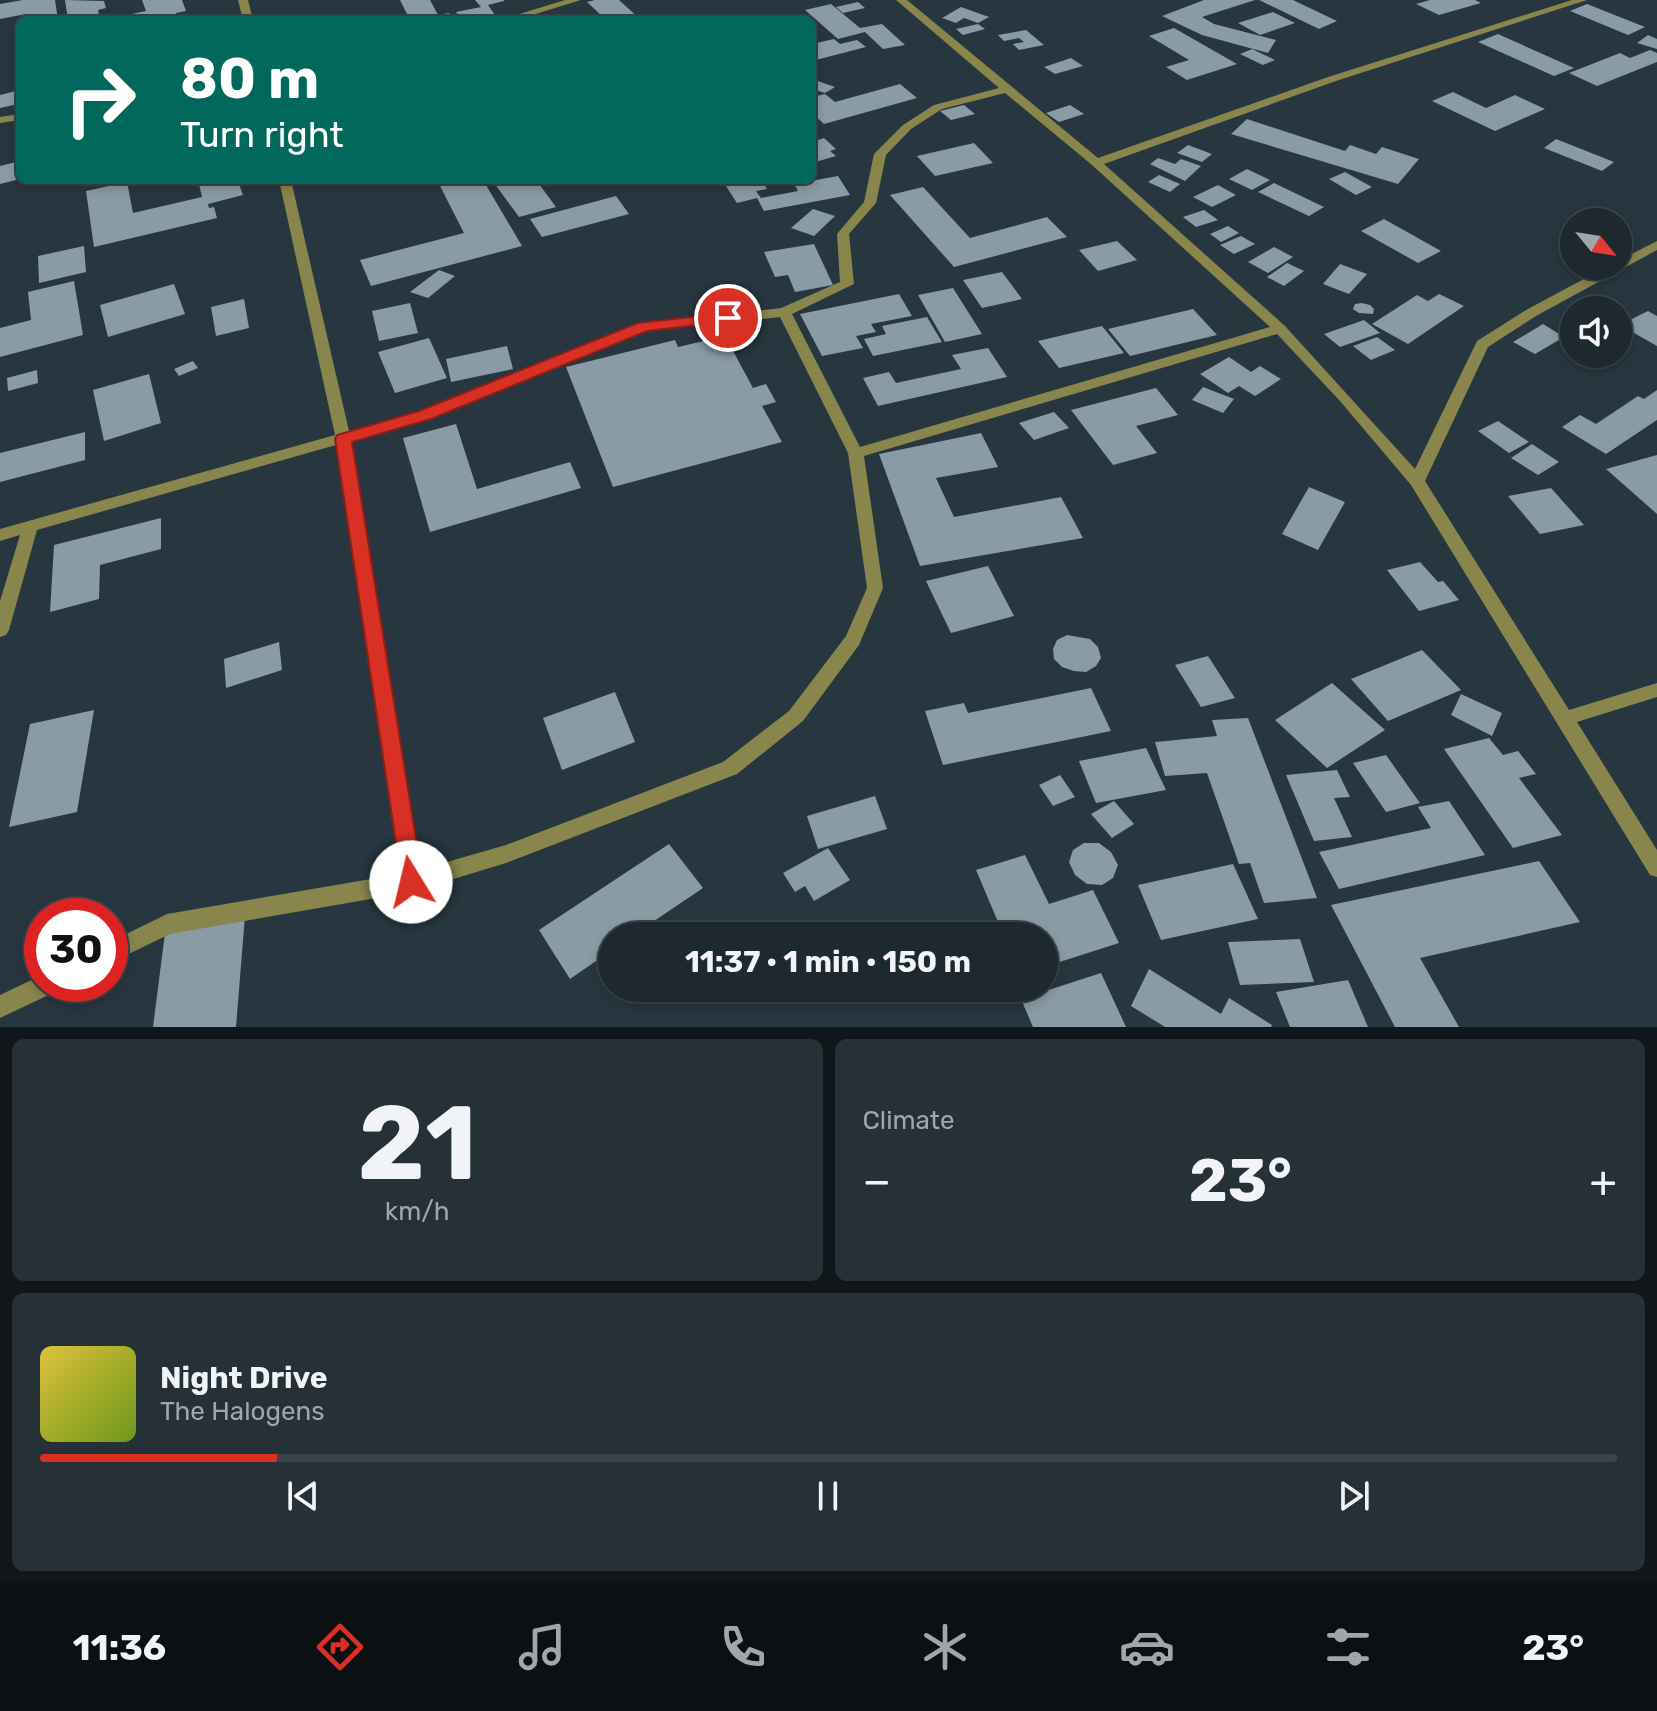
<!DOCTYPE html>
<meta charset="utf-8">
<style>
body{margin:0;font-family:Rubik,sans-serif;background:#253037;color:#f1f3f6;height:100vh;display:flex;flex-direction:column;font-size:30px;white-space:nowrap}
*{box-sizing:border-box;margin:0}
p{font-size:26px;color:#a0a6aa}
.icon{flex:none;width:44px;height:44px;fill:none;stroke:currentColor;stroke-width:2;stroke-linecap:round;stroke-linejoin:round}
.map{position:relative;height:1027px;overflow:hidden}
.drawer{display:flex;flex-direction:column;gap:12px;padding:12px;background:#10161a;flex:1}
.drawer>*{flex:none}
.guide{position:absolute;left:16px;top:16px;width:800px;height:168px;border-radius:12px;box-shadow:0 4px 12px #0003,0 0 0 2px #3b444b;background:#00695c;color:#fff;overflow:hidden}
.needle{width:52px;rotate:120deg}
.buttons{position:absolute;left:1560px;top:208px;display:grid;gap:16px}
.buttons a{display:grid;place-items:center;width:72px;height:72px;border-radius:50%;background:#1d282f;box-shadow:0 4px 12px #0003,0 0 0 2px #3b444b;font-size:40px}
.speed{position:absolute;left:24px;top:898px;display:flex;gap:16px;font-size:40px;font-weight:700;text-align:center}
.speed>*{display:grid;place-content:center;width:104px;height:104px;border-radius:50%;background:#1d282f;box-shadow:0 4px 12px #0003,0 0 0 2px #3b444b;line-height:1}
.speed .limit{border:12px solid #d22;background:#fff;color:#111}
.pin{position:absolute;display:grid;place-items:center;width:68px;height:68px;color:#fff;margin:-34px;border:4px solid #fff;border-radius:50%;box-shadow:0 2px 8px #0007}
.me{position:absolute;width:88px;margin:-44px;rotate:351deg;stroke-linejoin:round;filter:drop-shadow(0 0 6px #0008)}
.turn{display:flex;align-items:center;gap:28px;height:168px;padding:0 32px;font-size:36px}
.turn .icon{width:104px;height:104px;stroke-width:2.5}
.turn b{display:block;font-size:56px;line-height:68px}
.big{font-size:60px;font-weight:700;line-height:1.1}
.drawer .tile{flex:1;display:flex;flex-direction:column;justify-content:center;gap:12px;min-width:0;padding:0 28px;border-radius:12px;background:#253037}
.drawer .dial{align-items:center;gap:0}
.dial b{font-size:104px;line-height:1}
.song{display:flex;align-items:center;gap:24px}
.cover{width:96px;height:96px;border-radius:12px;background:linear-gradient(135deg,hsl(50 70% 55%),hsl(80 70% 35%))}
.played{height:8px;border-radius:4px;background:linear-gradient(90deg,#d93025 15%,#3b444b 15%)}
.keys{display:flex;justify-content:space-around;direction:ltr}
.heat{display:flex;justify-content:space-between;align-items:center;font-size:44px;direction:ltr}
.drawer .tiles{flex:1;display:grid;gap:12px;grid-template-columns:1fr 1fr}
.tile:last-child{grid-column:span 2}
.trip{position:absolute;left:598px;top:922px;width:460px;height:80px;border-radius:40px;background:#1d282f;box-shadow:0 4px 12px #0003,0 0 0 2px #3b444b;font-weight:700;line-height:80px;text-align:center}
.menu{display:flex;height:128px;justify-content:space-around;align-items:center;background:#0c1013;color:#a0a6aa}
.menu .icon{width:56px;height:56px}
.menu .active{color:#d93025}
.menu b{font-size:36px;color:#f1f3f6}
.map>svg:first-child{display:block}
.building{fill:#899ba5}
.lines{fill:none;stroke-linecap:round;stroke-linejoin:round}
.minor{fill:#88854d;fill-rule:evenodd}
.route{fill:#d93025;stroke:#8d1f18;stroke-width:2}
</style>
<div class="map">
<svg width="1657" height="1027" viewBox="0 0 1657 1027">
<rect width="100%" height="100%" fill="#27363f"/>
<path class="building" d="M23 0H55L58 20H27L26 14 0 19V4Z
M65 0 104 1 106 8 98 10 100 20H68Z
M142 0H182L186 11 176 13 177 18 166 20H103L146 11Z
M400 0H430L438 15 449 13 453 20H410Z
M475 0H504V1L488 5 495 15 462 20 456 12 481 7Z
M595 0H619L641 20H606L587 2Z
M1204 0H1255L1202 17 1214 24 1276 40 1268 53 1202 35 1162 16Z
M1259 0H1293L1337 21 1319 29Z
M1430 0H1475L1481 3 1439 15 1416 4Z
M858 2 865 8 843 13 836 7Z
M831 4 860 28 882 24 905 45 883 49 865 32 838 39 805 10Z
M1587 4 1645 27 1628 35 1570 11Z
M961 7 989 17 978 23 964 18 956 23 942 18Z
M1273 12 1295 23 1260 35 1238 23Z
M978 24 985 29 963 35 956 29Z
M1174 28 1237 64 1187 80 1166 67 1189 60 1149 36Z
M1026 30 1044 45 1019 50 1013 44 1024 42 1019 38 1004 41 998 35Z
M1498 34 1574 68 1554 76 1478 42Z
M1648 35 1657 39V49L1637 43Z
M834 39 840 44 857 40 866 47 812 61V44Z
M1252 49 1275 60 1263 65 1240 54Z
M1650 50 1657 53V62L1597 86 1569 73 1620 53 1630 58Z
M1071 58 1083 66 1055 74 1044 67Z
M812 79 835 87 825 93 812 89Z
M900 84 917 98 824 124 812 113V97L825 94 835 102Z
M16 91 18 104 0 108V95Z
M1453 92 1486 108 1515 95 1545 109 1495 131 1432 101Z
M964 105 975 114 951 120 940 111Z
M1070 105 1084 114 1059 122 1046 113Z
M1247 119 1345 151 1350 145 1376 154 1382 147 1419 159 1398 184 1231 134Z
M812 135 818 140 824 138 836 149 830 151 836 156 812 163Z
M1556 139 1614 162 1602 171 1544 148Z
M974 143 993 163 935 176 917 156Z
M1188 145 1212 154 1202 162 1177 153Z
M1158 158 1175 164 1181 159 1201 166 1185 181 1150 164Z
M20 161V179L0 184V166Z
M1247 169 1270 180 1252 190 1229 179Z
M1345 172 1372 187 1356 195 1329 179Z
M1159 175 1180 184 1170 192 1148 182Z
M838 176 850 195 764 211 757 198 737 203 722 180H761L767 189 756 191 761 198 798 191 794 184Z
M198 180H244L245 182 239 184 243 195 208 204 209 208 214 207 217 218 94 247 86 191 127 182 133 213 202 197Z
M465 180H483L522 246 371 286 360 260 464 233 440 186Z
M492 180H536L556 207 519 217Z
M1274 183 1324 207 1309 216 1258 192Z
M1218 185 1236 195 1212 207 1193 197Z
M923 187 970 238 1047 217 1067 237 954 267 890 195Z
M616 196 629 214 542 237 530 219Z
M813 209 835 216 814 236 791 228Z
M1204 210 1218 220 1196 227 1183 217Z
M1384 219 1441 251 1418 263 1361 231Z
M1228 226 1239 233 1221 242 1210 234Z
M1574 226V263L1562 260Z
M1241 236 1255 244 1234 254 1220 245Z
M1117 241 1137 260 1098 271 1079 250Z
M814 244 833 285 795 292 788 275 775 277 764 252Z
M84 246 86 272 39 283 38 256Z
M1274 247 1293 257 1268 273 1248 262Z
M1287 263 1304 271 1284 286 1267 277Z
M1340 264 1367 274 1349 294 1323 284Z
M439 270 455 276 428 298 410 292Z
M1002 272 1022 299 982 308 963 280Z
M74 281 83 335 0 357V328L31 320 28 292Z
M174 284 185 314 108 337 100 305Z
M953 288 982 334 945 342 918 295Z
M899 294 912 316 871 324 876 332 856 336 863 348 822 356 800 314Z
M1439 294 1464 306 1408 344 1372 324 1417 295 1428 301Z
M244 299 249 328 216 336 211 307Z
M410 303 418 333 379 341 372 311Z
M1362 303 1370 305 1374 309 1373 314 1359 313 1353 309 1355 304Z
M1193 309 1217 335 1130 356 1108 329Z
M1648 311 1657 316V346L1620 325Z
M927 317 942 342 873 356 864 339 886 334 882 326Z
M1364 320 1380 333 1340 347 1324 334Z
M1543 324 1564 337 1535 354 1513 342Z
M1102 326 1124 353 1059 368 1038 341Z
M725 336 753 388 766 384 776 402 762 406 782 442 613 487 566 367 675 340 678 347Z
M1377 337 1395 350 1371 360 1353 346Z
M429 338 447 378 395 393 378 352Z
M507 346 513 369 451 382 446 359Z
M988 348 1007 377 878 406 863 378 889 372 896 383 961 369 952 355Z
M1229 357 1251 372 1260 366 1281 379 1255 396 1239 386 1228 393 1200 374Z
M193 361 198 368 179 376 174 369Z
M37 370 38 383 8 391 7 378Z
M149 374 161 423 104 441 93 390Z
M1203 387 1234 399 1223 413 1192 400Z
M1156 388 1178 415 1136 426 1157 453 1113 465 1071 410Z
M1657 390V420L1606 454 1562 427 1580 415 1596 424 1638 396 1644 399Z
M1054 412 1069 428 1034 440 1019 423Z
M1498 421 1529 442 1509 453 1478 431Z
M456 424 477 489 570 462 581 488 430 532 403 438Z
M85 432V460L0 482V453Z
M981 433 998 467 936 478 954 517 1061 497 1083 538 920 566 879 454Z
M1532 444 1559 462 1538 475 1511 458Z
M1657 455V514L1606 469Z
M1309 487 1345 502 1318 550 1282 534Z
M1551 488 1584 525 1540 534 1508 496Z
M161 518V549L100 565 99 599 50 612 54 545Z
M1420 562 1438 582 1443 581 1459 600 1419 611 1387 570Z
M988 566 1014 616 951 633 926 581Z
M1067 635 1090 639 1098 647 1101 658 1096 666 1086 672 1074 671 1062 667 1054 659 1053 649 1057 640Z
M279 642 282 670 226 688 224 659Z
M1422 650 1461 690 1388 721 1351 679Z
M1208 656 1235 698 1201 707 1175 665Z
M1332 683 1385 730 1327 768 1275 720Z
M1091 688 1111 731 943 765 925 711 964 703 968 713Z
M615 692 635 742 562 770 543 718Z
M1461 694 1502 713 1492 736 1451 715Z
M94 710 77 812 9 827 30 724Z
M1248 718 1317 898 1264 903 1250 863 1239 864 1207 773 1165 776 1155 742 1217 736 1212 720Z
M1489 738 1503 755 1518 751 1536 774 1519 778 1562 835 1513 848 1444 749Z
M1146 748 1166 790 1096 803 1079 761Z
M1386 755 1420 803 1386 812 1353 763Z
M1337 770 1350 797 1334 798 1352 837 1314 841 1286 775Z
M1060 775 1075 797 1053 806 1039 785Z
M875 796 887 829 818 849 807 816Z
M1114 801 1134 824 1112 838 1091 814Z
M1449 801 1485 855 1339 889 1319 852 1431 828 1418 807Z
M1084 843H1099L1111 852 1118 865 1113 878 1102 885 1087 884 1075 875 1069 862 1073 850Z
M669 844 703 888 632 936H612V950L570 979 539 930Z
M828 848 850 880 814 901 805 886 795 892 783 873Z
M1025 855 1049 904 1093 890 1119 943 1044 967V936H1004L976 870Z
M1539 861 1580 922 1420 958 1459 1027H1395L1331 905Z
M1233 864 1258 919 1161 940 1138 885Z
M245 916 236 1027H153L165 933Z
M1300 939 1314 982 1240 985 1228 942Z
M1149 969 1221 1014 1229 998 1272 1025 1271 1027H1165L1131 1006Z
M1101 973 1126 1027H1033L1021 999Z
M1348 980 1368 1027H1290L1276 992Z"/>
<g class="lines">
<path class="minor" d="M238 0H248L253 20H243Z
M565 0H581L516 20H500Z
M896 0H907L1098 158 1328 77 1572 0H1587L1336 81 1104 164 1285 326 1415 469 1477 341 1526 310 1608 266H1618V261L1657 241V250L1536 316 1488 347 1425 481 1569 710 1657 683V697L1577 722 1657 850V877L1650 875 1411 485 1340 401 1277 334 864 456 883 588 859 645 803 721 737 774 506 863 411 892 170 934 110 963V942L167 914 400 874 336 445 37 530 9 630 6 635 0 637V601L20 535 0 541V529L335 435 279 180H291L349 431 420 412 639 324 781 308 840 282 837 234 864 202 874 154 903 125 934 105 999 88ZM1005 93 1092 165 1270 327 860 447 792 314 854 284 849 234 876 203 886 155 911 129 942 109ZM780 317 848 453 867 588 846 636 789 711 723 762 506 845 419 870 351 441 430 418 646 331Z
M20 114V120L0 123V117Z
M42 975V984H58L55 992 0 1018V995Z"/>
</g>
<path class="route" d="M728 313 735 318 733 321 647 331 431 419 352 442 423 882 420 889 411 893 403 889 335 439 337 435 419 411 638 323Z"/>
</svg>
<div class="buttons">
<a><svg class="needle" viewBox="-14 -14 28 28"><path d="M0-13l5 13h-10z" fill="#e53935"/><path d="M0 13l5-13h-10z" fill="#a0a6aa"/></svg></a>
<a><svg class="icon" aria-label="sound" viewBox="0 0 24 24"><path d="M4 9h4l5-4v14l-5-4H4zM17 9q2 3 0 6"/></svg></a>
</div>
<div class="speed"><div class="limit">30</div></div>
<div class="pin" style="left:728px;top:318px;background:#d93025"><svg class="icon" aria-label="arrive" viewBox="0 0 24 24"><path d="M6 21V4h12l-3 4 3 4H6"/></svg></div>
<svg class="me" style="left:411px;top:882px" viewBox="-20 -20 40 40"><circle r="19" fill="#fff"/><path d="M0-13L10 11 0 6-10 11z" fill="#d93025"/></svg>
<div class="trip">11:37 · 1 min · 150 m</div>
<div class="guide">
<div class="turn"><svg class="icon" aria-label="right" viewBox="0 0 24 24"><path d="M7 20v-9h11M14 6l5 5-5 5"/></svg><div><b>80 m</b>Turn right</div></div>
</div>
</div>
<section class="drawer">
<div class="tiles">
<div class="tile dial"><b>21</b><p>km/h</p></div>
<div class="tile"><p>Climate</p>
<div class="heat"><a>−</a><b class="big">23°</b><a>+</a></div>
</div>
<div class="tile">
<div class="song"><i class="cover"></i><div><b>Night Drive</b><p>The Halogens</p></div></div>
<div class="played"></div>
<div class="keys"><svg class="icon" aria-label="previous" viewBox="0 0 24 24"><path d="M18 5L8 12l10 7zM5 5v14"/></svg><svg class="icon" aria-label="pause" viewBox="0 0 24 24"><path d="M8 5v14M16 5v14"/></svg><svg class="icon" aria-label="next" viewBox="0 0 24 24"><path d="M6 5l10 7-10 7zM19 5v14"/></svg></div>
</div>
</div>
</section>
<nav class="menu">
<b>11:36</b>
<svg class="icon active" aria-label="directions" viewBox="0 0 24 24"><path d="M12 3l9 9-9 9-9-9zM9 14v-3h6M13 9l2 2-2 2"/></svg>
<svg class="icon" aria-label="music" viewBox="0 0 24 24"><path d="M9 18V5l10-2v13"/><circle cx="6" cy="18" r="3"/><circle cx="16" cy="16" r="3"/></svg>
<svg class="icon" aria-label="phone" viewBox="0 0 24 24"><path d="M5 4h4l2 5-3 2q2 4 5 5l2-3 5 2v4C11 20 4 13 5 4z"/></svg>
<svg class="icon" aria-label="climate" viewBox="0 0 24 24"><path d="M12 3v18M4 7l16 10M4 17L20 7"/></svg>
<svg class="icon" aria-label="car" viewBox="0 0 24 24"><path d="M5 17H2v-5l4-1 3-4h7l3 4 3 1v5h-3M9 17h6M6 11h13"/><circle cx="7" cy="17" r="2"/><circle cx="17" cy="17" r="2"/></svg>
<svg class="icon" aria-label="filters" viewBox="0 0 24 24"><path d="M4 7h16M4 17h16"/><circle cx="9" cy="7" r="2"/><circle cx="15" cy="17" r="2"/></svg>
<b>23°</b>
</nav>
